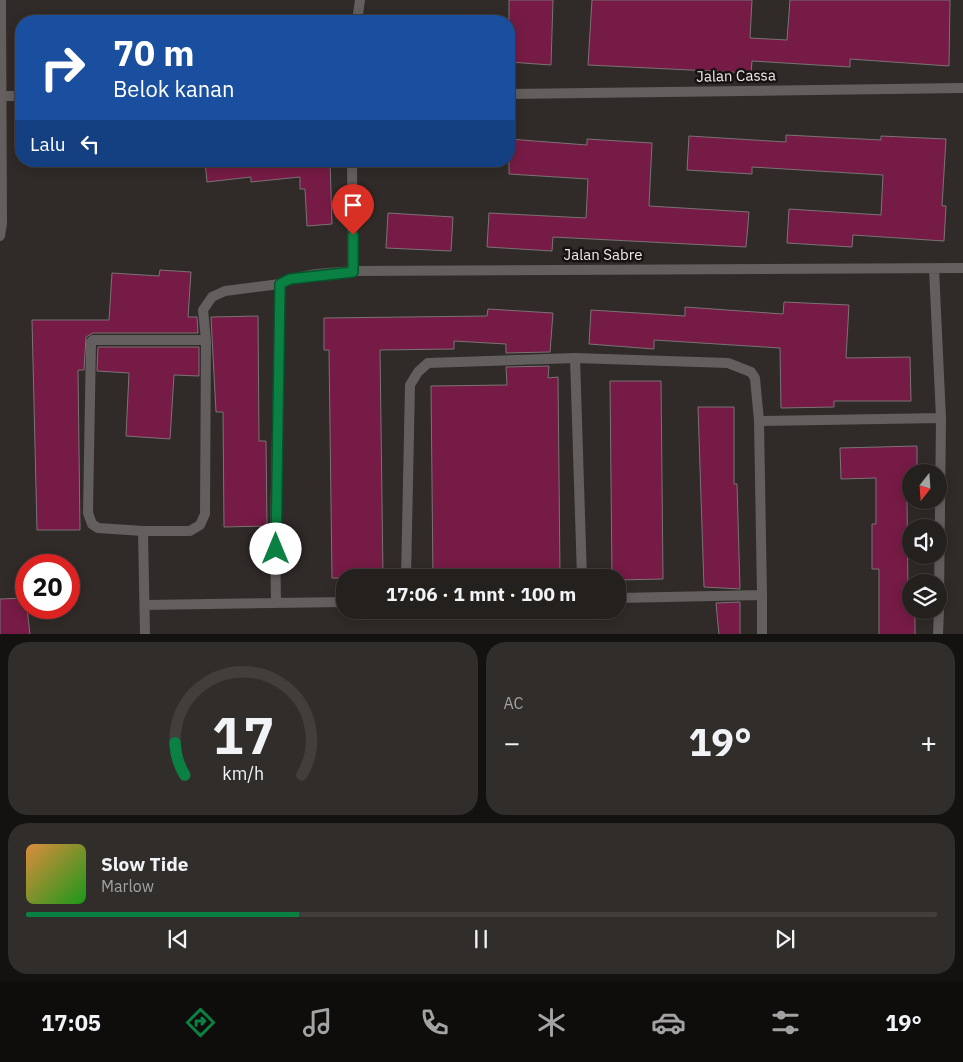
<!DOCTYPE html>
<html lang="id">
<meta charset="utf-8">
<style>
body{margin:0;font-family:"IBM Plex Sans",sans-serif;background:#302d2b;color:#f1f3f6;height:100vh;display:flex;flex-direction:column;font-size:19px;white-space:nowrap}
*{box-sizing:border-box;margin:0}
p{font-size:16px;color:#a3a3a4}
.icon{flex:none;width:28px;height:28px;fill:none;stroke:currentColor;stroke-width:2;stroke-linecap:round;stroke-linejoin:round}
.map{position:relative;height:634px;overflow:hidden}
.side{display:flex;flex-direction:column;gap:8px;padding:8px;background:#141210;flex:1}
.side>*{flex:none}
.guide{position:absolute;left:15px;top:15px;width:500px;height:152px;border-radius:20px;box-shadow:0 2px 12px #0003,0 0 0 1px #413e3c;background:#1a4fa0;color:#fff;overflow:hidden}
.needle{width:32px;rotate:197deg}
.buttons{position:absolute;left:902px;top:464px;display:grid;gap:10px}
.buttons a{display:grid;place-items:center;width:45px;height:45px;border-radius:50%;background:#24201e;box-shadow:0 2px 12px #0003,0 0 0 1px #413e3c;font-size:25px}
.speed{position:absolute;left:15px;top:554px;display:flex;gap:10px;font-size:25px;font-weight:700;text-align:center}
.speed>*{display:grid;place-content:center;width:65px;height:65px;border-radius:50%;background:#24201e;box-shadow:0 2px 12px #0003,0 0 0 1px #413e3c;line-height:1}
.speed .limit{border:8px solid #d22;background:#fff;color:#111}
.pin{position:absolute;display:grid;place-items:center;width:42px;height:42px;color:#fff;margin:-51px -21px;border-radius:50% 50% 50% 0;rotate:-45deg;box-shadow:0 0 5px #0007}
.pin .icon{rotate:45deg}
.me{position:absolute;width:55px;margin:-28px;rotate:0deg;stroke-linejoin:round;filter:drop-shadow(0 0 4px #0008)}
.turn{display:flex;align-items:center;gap:18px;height:105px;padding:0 15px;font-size:22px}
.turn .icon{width:65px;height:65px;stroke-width:2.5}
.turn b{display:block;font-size:35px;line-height:42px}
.then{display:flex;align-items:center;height:48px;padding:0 15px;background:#0003;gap:10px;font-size:19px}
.big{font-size:38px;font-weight:800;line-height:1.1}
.side .widget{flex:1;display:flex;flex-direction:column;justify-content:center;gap:8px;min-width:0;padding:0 18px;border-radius:20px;background:#302d2b}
.side .dial{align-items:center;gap:0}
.dial svg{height:130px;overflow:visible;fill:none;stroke:#413e3c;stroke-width:7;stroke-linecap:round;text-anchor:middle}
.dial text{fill:#f1f3f6;stroke:none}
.song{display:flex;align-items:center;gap:15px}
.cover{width:60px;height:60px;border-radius:8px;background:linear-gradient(135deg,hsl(30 70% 55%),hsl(120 70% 35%))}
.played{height:5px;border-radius:2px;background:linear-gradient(90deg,#0b8043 30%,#413e3c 30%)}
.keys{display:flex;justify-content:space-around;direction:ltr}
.heat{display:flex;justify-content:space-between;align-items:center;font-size:28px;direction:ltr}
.side .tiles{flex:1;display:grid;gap:8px;grid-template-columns:1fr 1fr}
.widget:last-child{grid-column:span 2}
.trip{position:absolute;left:336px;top:569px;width:290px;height:50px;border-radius:20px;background:#24201e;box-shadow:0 2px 12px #0003,0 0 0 1px #413e3c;font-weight:800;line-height:50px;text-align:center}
.tab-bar{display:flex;height:80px;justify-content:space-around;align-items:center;background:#0e0d0c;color:#a3a3a4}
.tab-bar .icon{width:35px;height:35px}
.tab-bar .active{color:#0b8043}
.tab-bar b{font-size:22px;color:#f1f3f6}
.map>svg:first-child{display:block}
.building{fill:#761b45;stroke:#7a7375}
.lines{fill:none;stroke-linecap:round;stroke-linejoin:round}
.lane{stroke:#625f5e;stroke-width:10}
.route-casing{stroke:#07532c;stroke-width:12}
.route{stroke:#0b8043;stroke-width:9}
.labels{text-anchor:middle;stroke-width:5;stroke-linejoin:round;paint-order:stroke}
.street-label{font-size:15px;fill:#efebe9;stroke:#161312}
</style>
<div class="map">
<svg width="963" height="635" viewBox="0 0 963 635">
<rect width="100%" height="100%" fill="#302a28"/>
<path class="building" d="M509 0H553L551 65 509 62Z
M592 0H752L750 38 787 40 790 0H950L949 66 850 59V67L752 61 751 73 588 65Z
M786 135 881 140V136L946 139 942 206H946L944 241 853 235 852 247 787 243 789 209 881 215 883 175 752 167V174L687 170 689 136 786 142Z
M509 139 587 145V139L652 143 649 206 749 212 746 247 553 237 552 251 487 247 489 213 586 218 588 179 509 174Z
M205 161H330L332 224 307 226 305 189H300V177L251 182V177L207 182Z
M388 213 453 217 451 251 386 248Z
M160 270 191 272 188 317H197L198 333H93L86 337 84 370H78L80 530H37L32 320H109L112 273 159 276Z
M784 302 849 305 846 358 910 357 911 401H834V407L781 408 780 348 654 340V349L589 344 591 310 685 316V307L783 314Z
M488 309 553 313 550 352 506 353V344L454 341V349L380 350 383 578H332L329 350H324V318L487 316Z
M258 316 259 441H266L267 526 224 527 223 412H216L211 317Z
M98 347H199V376L174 375 170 439 126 436 129 373 97 371Z
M549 366 548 378 558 377 560 576 433 578 431 386 507 385 506 367Z
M610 381H661L663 579 618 580V578H612Z
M698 407H734V484H737L740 589 704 587Z
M917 446V472H911V499H907L908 598 911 597V610H915V635H879V569H872V524H876V478L841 479 840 448Z
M26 598 30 635H0V599Z
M740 602V635H719L716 603Z"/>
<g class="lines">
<path class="lane" d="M357 21 360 0
M509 94 963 88
M0 96H21
M352 161 353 271 963 268
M0 236 2 223 1 0
M934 269 941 418 939 602
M575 358 582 578
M143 531 98 528 92 524 88 513 91 342 93 340H206
M406 578 410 385 418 372 428 363 575 358 728 363 751 372 755 378 759 421
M618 598 762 595 759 421 941 418
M276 603 275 531 280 284C302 273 330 273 353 271
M145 605 345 602
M145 635 143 531H190L200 525 205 514 206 340 203 310 212 297 225 291 280 284
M762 635V595
M938 635 939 610"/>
</g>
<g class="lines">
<defs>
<path id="route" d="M276 549 280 284 290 279 353 272V235"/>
</defs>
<use href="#route" class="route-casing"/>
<use href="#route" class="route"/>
</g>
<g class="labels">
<g class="street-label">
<text transform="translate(736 76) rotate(-1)" y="5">Jalan Cassa</text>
<text x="603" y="260">Jalan Sabre</text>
</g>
</g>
</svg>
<div class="buttons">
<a><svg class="needle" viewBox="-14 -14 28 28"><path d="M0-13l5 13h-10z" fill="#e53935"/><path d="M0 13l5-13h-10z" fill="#a3a3a4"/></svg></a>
<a><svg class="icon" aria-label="sound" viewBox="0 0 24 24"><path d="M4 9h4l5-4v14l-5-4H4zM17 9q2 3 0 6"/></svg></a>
<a><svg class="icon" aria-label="layers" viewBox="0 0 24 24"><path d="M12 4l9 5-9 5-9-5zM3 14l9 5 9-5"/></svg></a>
</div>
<div class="speed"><div class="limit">20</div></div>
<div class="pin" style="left:353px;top:235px;background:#d93025"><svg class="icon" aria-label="arrive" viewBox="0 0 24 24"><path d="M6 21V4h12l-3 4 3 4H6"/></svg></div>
<svg class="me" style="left:276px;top:549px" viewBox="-20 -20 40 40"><circle r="19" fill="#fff"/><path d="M0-13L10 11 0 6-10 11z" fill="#0b8043"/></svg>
<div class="trip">17:06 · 1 mnt · 100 m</div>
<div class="guide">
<div class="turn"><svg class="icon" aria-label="right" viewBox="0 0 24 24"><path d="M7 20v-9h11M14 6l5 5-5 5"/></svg><div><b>70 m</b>Belok kanan</div></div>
<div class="then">Lalu<svg class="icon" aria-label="left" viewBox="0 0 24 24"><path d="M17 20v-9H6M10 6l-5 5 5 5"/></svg></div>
</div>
</div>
<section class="side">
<div class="tiles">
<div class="widget dial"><svg viewBox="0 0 100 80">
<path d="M14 69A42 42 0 1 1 86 69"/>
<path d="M14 69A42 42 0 0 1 8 49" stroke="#0b8043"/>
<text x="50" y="56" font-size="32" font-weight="700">17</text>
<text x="50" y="72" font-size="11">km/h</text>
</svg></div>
<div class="widget"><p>AC</p>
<div class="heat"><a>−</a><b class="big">19°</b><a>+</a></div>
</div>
<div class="widget">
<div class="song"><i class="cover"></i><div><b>Slow Tide</b><p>Marlow</p></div></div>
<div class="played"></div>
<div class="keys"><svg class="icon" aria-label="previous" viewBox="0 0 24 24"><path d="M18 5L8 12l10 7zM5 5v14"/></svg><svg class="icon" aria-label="pause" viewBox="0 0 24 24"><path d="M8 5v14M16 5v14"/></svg><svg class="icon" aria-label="next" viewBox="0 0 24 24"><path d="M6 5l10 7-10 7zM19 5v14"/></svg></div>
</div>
</div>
</section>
<nav class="tab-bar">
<b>17:05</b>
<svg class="icon active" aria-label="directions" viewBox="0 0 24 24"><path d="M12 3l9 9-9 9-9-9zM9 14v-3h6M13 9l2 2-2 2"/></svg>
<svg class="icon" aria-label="music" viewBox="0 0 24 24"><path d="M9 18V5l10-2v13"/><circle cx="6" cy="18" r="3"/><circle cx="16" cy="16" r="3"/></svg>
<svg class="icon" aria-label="phone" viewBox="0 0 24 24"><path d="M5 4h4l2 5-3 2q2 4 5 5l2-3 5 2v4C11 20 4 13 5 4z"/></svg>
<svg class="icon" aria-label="climate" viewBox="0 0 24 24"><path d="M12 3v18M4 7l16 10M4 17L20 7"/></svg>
<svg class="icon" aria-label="car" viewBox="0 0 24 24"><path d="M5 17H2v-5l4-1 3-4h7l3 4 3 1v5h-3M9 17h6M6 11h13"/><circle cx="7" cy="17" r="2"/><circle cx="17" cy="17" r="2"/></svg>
<svg class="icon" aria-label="filters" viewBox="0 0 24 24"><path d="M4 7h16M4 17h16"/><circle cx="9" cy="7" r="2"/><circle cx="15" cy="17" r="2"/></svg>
<b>19°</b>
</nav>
